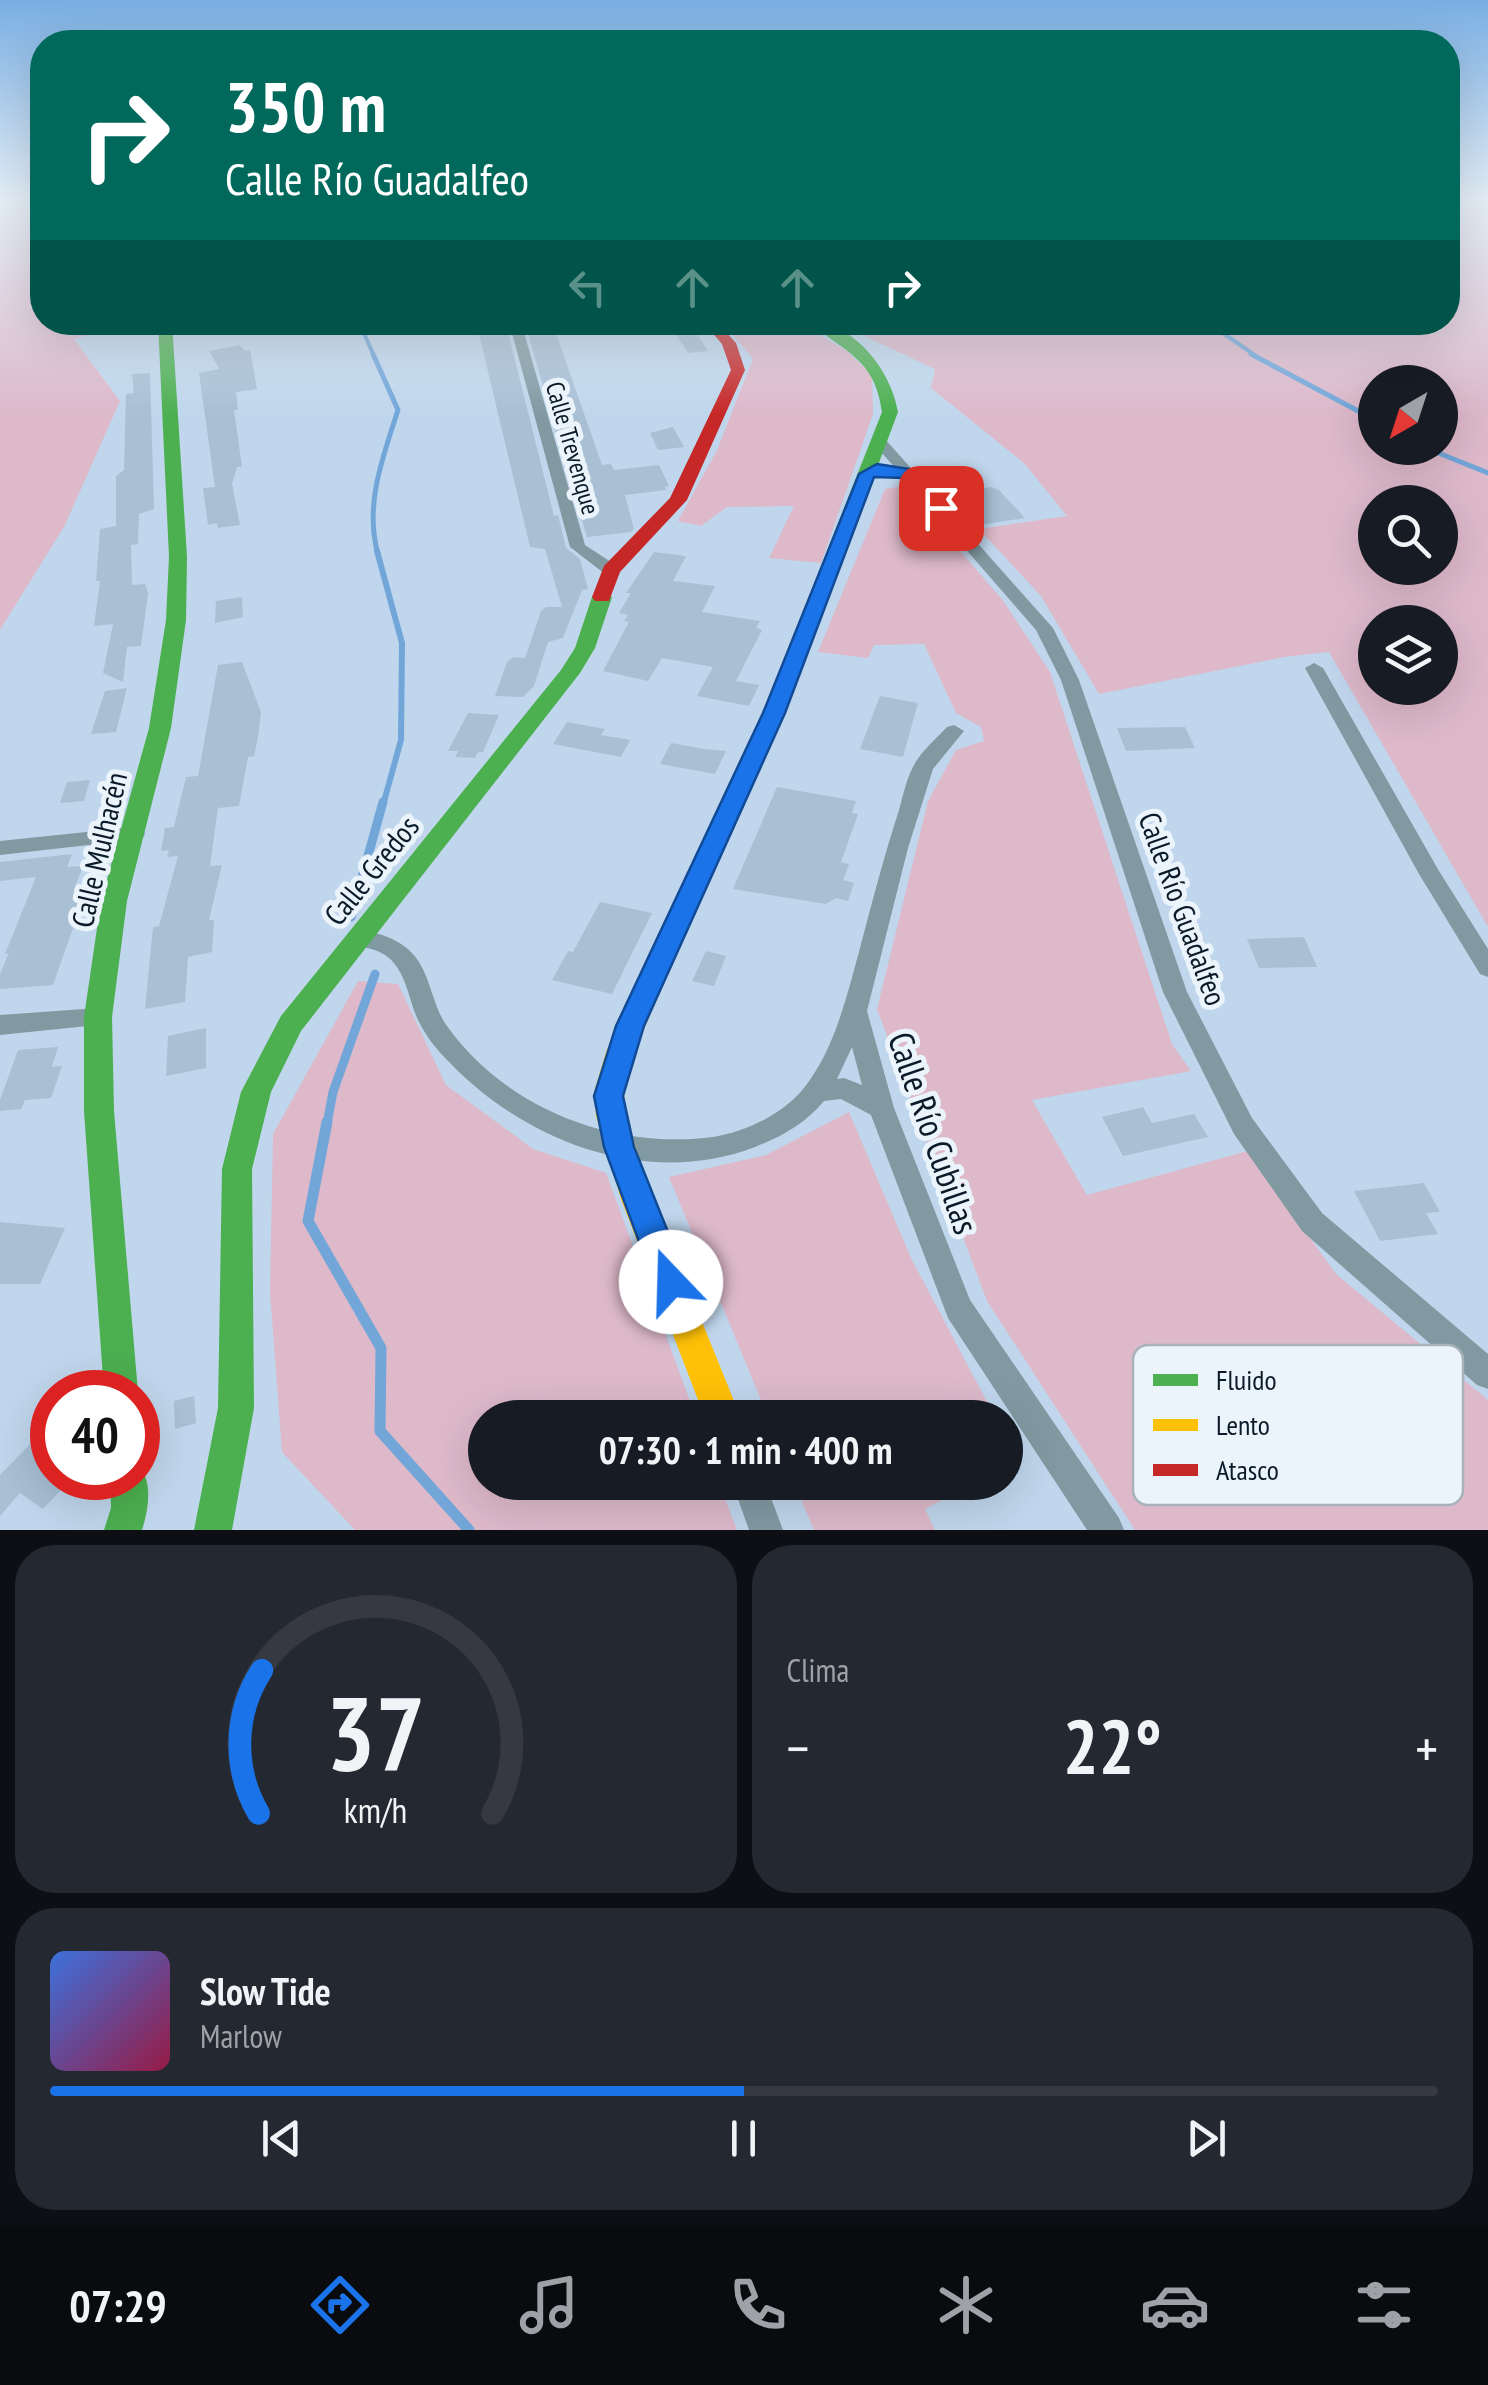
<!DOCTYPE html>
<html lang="es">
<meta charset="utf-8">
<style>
body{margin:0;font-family:"PT Sans Narrow",sans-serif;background:#242831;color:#f1f3f6;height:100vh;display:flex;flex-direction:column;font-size:38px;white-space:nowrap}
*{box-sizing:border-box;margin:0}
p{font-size:32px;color:#9ea1a6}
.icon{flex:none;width:55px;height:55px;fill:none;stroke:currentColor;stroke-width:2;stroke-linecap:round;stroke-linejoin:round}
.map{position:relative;height:1530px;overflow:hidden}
.side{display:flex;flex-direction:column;gap:15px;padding:15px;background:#0d0f14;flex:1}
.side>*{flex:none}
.top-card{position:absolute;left:30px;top:30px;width:1430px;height:305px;border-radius:40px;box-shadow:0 10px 40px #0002;background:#00695c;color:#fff;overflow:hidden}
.needle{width:65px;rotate:219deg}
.fabs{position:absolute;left:1358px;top:365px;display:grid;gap:20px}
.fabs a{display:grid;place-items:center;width:100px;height:100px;border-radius:50%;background:#171b24;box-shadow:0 10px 40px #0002;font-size:50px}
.speed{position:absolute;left:30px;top:1370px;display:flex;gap:20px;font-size:50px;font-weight:700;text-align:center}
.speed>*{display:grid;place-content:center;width:130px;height:130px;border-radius:50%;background:#171b24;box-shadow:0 10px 40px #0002;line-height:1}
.speed .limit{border:15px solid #d22;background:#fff;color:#111}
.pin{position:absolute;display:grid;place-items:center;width:85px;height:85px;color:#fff;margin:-42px;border-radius:20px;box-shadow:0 5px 15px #0006}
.me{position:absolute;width:110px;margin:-55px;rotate:339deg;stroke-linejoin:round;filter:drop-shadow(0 0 8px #0008)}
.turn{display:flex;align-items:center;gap:35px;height:210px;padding:0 30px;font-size:45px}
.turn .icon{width:130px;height:130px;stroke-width:2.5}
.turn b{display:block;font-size:70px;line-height:85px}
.lanes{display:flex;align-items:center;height:95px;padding:0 30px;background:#0003;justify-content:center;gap:50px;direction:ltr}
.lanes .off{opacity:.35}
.big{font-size:75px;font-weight:800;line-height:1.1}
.side .card{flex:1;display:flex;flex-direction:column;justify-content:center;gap:15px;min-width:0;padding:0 35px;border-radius:40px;background:#242831}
.side .dial{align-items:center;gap:0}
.dial svg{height:260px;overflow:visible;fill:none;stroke:#363941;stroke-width:7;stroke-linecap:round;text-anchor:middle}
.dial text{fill:#f1f3f6;stroke:none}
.song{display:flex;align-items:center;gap:30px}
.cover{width:120px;height:120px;border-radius:15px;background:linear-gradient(135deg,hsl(220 70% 55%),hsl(340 70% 35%))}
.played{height:10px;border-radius:5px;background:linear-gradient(90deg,#1a73e8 50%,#363941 50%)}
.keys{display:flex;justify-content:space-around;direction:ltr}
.heat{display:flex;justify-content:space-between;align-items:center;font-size:55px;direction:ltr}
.side .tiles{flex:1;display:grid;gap:15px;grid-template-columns:1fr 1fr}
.card:last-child{grid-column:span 2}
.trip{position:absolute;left:468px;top:1400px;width:555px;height:100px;border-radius:50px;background:#171b24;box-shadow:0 10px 40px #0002;font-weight:800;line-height:100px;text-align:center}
.dock{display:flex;height:160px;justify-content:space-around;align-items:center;background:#090b0e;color:#9ea1a6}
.dock .icon{width:70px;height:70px}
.dock .selected{color:#1a73e8}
.dock b{font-size:45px;color:#f1f3f6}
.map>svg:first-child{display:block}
.green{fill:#ddb9ca;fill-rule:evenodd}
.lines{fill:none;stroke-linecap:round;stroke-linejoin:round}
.stream-far4{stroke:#72a6d9;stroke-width:4}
.stream-far3{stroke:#72a6d9;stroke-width:5}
.stream-far2{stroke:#72a6d9;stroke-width:6}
.stream-far1{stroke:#72a6d9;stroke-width:9}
.stream{stroke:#72a6d9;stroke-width:11}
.building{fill:#a8bfd4}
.street{fill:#819aa2;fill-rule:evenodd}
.fast{fill:#4caf50;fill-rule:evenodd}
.slow{fill:#ffc107;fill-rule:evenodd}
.jam{fill:#c62828;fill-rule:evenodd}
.route{fill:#1a73e8;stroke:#114b97;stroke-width:2.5}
.labels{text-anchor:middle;stroke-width:10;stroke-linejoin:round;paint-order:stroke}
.far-street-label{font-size:25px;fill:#0b1a28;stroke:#ebf3fb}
.street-label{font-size:30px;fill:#0b1a28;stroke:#ebf3fb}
.near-street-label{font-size:35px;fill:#0b1a28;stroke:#ebf3fb}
.key{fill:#ebf3fb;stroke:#a8b2bc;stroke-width:2.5}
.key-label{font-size:28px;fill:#0b1a28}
</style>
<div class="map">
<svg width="1488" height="1530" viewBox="0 0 1488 1530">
<rect width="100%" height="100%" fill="#c0d6ec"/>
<path class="green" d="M0 200H42V322L131 323 74 339 120 401 65 525 0 630Z
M1448 200H1488V927L1329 652 1284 657 1099 694 1041 596 979 529 1067 516 1024 463 931 388 935 369 837 323 1448 322ZM1440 382V448H1375V382ZM1440 502V568H1375V502ZM1440 622V688H1375V622Z
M723 323H799L847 351 872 375 873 414 821 563 769 558 794 506 727 507 701 526 678 521 717 450 753 359Z
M903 486 1002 599 1050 672 1172 1044 1191 1071 1032 1100 1087 1195 1248 1151 1336 1274 1488 1400V1530H1135L987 1301 877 1009 928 801 956 750 984 741 981 727 956 713 924 644 874 645 868 658 818 652 885 489Z
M358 981 398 984 446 1085 533 1149 606 1173 696 1417 485 1418V1482L719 1483 737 1530H355L282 1452 270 1292 273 1134Z
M849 1112 911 1258 995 1417H768L669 1177 766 1155Z
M794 1483H975L925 1509 935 1530H814Z"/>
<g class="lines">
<path class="stream-far4" d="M359 322 374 356
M1207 322 1256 356"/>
<path class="stream-far3" d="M373 354 398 410C383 457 364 505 378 554
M1251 354 1375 420
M1426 448 1488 473"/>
<path class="stream-far2" d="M377 551 402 643 401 740 383 805"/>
<path class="stream-far1" d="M351 917 383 802
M327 1124 333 1092 375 974"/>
<path class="stream" d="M327 1122 308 1221 381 1348 380 1431 469 1530"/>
</g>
<path class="building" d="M531 322H552L602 465 611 464 614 470 659 465 669 486 665 487 666 490 625 495 634 529 631 532 587 537 580 513 594 512 581 476 578 473 568 474 527 330H532Z
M668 322H689L708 351 688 353Z
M508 332 554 516 558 515 566 548 580 559 588 589 582 590 563 638 548 642 534 686 523 697 495 696 507 662 513 657 525 658 541 611 546 607H562L545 549 530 547 479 334Z
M240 345 245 351 250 350 257 389 236 392 238 410H234L242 467H237L232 484 240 525 218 528 217 523 208 525 203 488 215 487 199 373 219 369 209 351Z
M150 373 154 509 139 514 138 544 131 545 132 585 145 584 148 593 141 646 127 647 123 682 103 673 113 624 94 626 100 581H96L100 529 116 526V476L124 470 126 394 134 393 132 374Z
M673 427 684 447 658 450 650 433Z
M991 487 999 490 1025 518 980 525 950 493Z
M654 552 686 556 673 581 715 586 702 612 760 621 756 628 762 630 736 681 759 685 749 706 697 696 713 667 662 658 648 681 603 671 629 622 624 621 628 615 619 613 631 593H626Z
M242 597 243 617 215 623 216 601Z
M242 662 261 712 258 737 254 756 248 757 239 806 218 808 210 866 222 865 209 920H214L212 952 188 957 185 1002 145 1009 153 927 159 926 178 856 167 857 169 850 161 851 165 828 174 827 186 777 198 776 218 665Z
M127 688 116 732 91 734 105 691Z
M880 696 918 703 903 757 860 749Z
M468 713 499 715 483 752H478L475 758 455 757 458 751H448Z
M567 722 605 729 601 735 630 740 621 757 553 744Z
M1185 727 1195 748 1126 751 1117 728Z
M671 743 704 749 726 751 715 774 660 764Z
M90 780 84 801 60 803 67 782Z
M777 787 856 801 852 813 858 814 841 862 849 864 843 880 854 883 848 901 836 898 826 904 733 889Z
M72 854 67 867 83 866 74 890 87 889 53 985 0 989V974L9 953 5 954 36 877 0 881V862Z
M600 902 652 913 612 994 552 980 568 951 573 952Z
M1304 937 1317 967 1259 968 1247 939Z
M706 951 726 956 714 986 692 981Z
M206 1028V1068L166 1076 168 1036Z
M58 1047 52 1067 62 1066 51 1098 25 1100 21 1109 0 1111V1100L18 1050Z
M1143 1107 1152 1123 1194 1114 1208 1137 1123 1156 1102 1117Z
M1424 1183 1440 1212 1426 1213 1438 1234 1380 1241 1354 1191Z
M0 1222 65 1228 40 1284H0Z
M194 1396 196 1423 175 1429 174 1401Z
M35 1439 52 1452V1478H72L43 1509 20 1493 0 1516V1475Z"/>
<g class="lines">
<path class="street" d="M509 322H521L585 545 617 566V574H605L570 547Z
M880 438 885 439 1053 628 1079 680 1187 992 1252 1118 1322 1213 1488 1354V1389L1477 1385 1302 1231 1234 1134 1163 992 1061 680 1036 630 875 445V439Z
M1314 663 1323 668 1439 871 1488 949V977L1480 974 1419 874 1305 668Z
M954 725 964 731 933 769 908 848 867 1011 894 1108 970 1300 1119 1518 1124 1530H1087L948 1318 871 1115 841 1099 824 1101C806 1123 781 1137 755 1147 648 1188 528 1143 451 1064 438 1051 427 1038 419 1022 408 1000 407 970 385 955 375 948 360 947 349 944L345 938 349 932C367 927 398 938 411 952 431 972 431 1004 447 1026 506 1109 614 1150 713 1137 746 1132 783 1114 804 1088 835 1049 847 995 860 948 872 902 884 856 899 810 903 796 906 780 913 767 920 752 936 739 947 727ZM852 1047 862 1085 844 1078 837 1079Z
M134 827 142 829 145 834 142 839 0 855V841Z
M98 1008 107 1010 110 1017 107 1024 0 1035V1015Z
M732 1482H765L783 1530H749Z"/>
<path class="fast" d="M158 322H172L187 557 186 620 171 728 127 901 112 1017 114 1111 138 1392V1394L104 1392 84 1111V1017L101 901 149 728 166 620 169 557Z
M809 322C854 322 891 370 898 412L785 713 685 935 681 942H663L659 935 763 713 882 412C875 358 845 353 809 322Z
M602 591 612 597 595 648 580 673 301 1031 271 1092 252 1169 254 1408 232 1530H194L218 1408 222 1169 241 1092 281 1016 561 670 575 648 592 597Z
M138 1464C153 1481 149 1508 142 1530H104L111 1508 110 1478H138Z"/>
<path class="slow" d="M672 926 681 928 685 935 634 1052 624 1092 626 1116 652 1199 741 1418H705L621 1199 596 1116 594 1092 606 1052 659 935 663 928Z"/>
<path class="jam" d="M703 322H717L736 343 745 370 687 500 620 572 609 601H595L592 597 604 566 670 498 731 370 722 344Z"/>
</g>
<linearGradient id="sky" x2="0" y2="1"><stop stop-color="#79aee2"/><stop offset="0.48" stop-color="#e3edf6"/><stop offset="1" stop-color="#e3edf6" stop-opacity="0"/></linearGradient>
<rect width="1488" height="415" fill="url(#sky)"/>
<path class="route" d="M877 464 915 470 950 508 935 511 904 478 874 477 785 713 644 1026 623 1096 634 1147 688 1282 683 1293 671 1298 659 1293 654 1282 604 1147 594 1096 616 1026 763 713 859 474Z"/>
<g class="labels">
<g class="far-street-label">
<text transform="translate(573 448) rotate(74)" y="9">Calle Trevenque</text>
</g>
<g class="street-label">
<text transform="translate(100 850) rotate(-77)" y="10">Calle Mulhacén</text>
<text transform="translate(372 871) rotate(-51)" y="10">Calle Gredos</text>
<text transform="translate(1182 909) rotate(70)" y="10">Calle Río Guadalfeo</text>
</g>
<g class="near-street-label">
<text transform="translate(933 1133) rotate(71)" y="12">Calle Río Cubillas</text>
</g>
</g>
<rect x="1133" y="1345" width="330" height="160" rx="15" class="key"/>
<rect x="1153" y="1374" width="45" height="12" fill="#4caf50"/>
<rect x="1153" y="1419" width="45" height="12" fill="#ffc107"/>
<rect x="1153" y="1464" width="45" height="12" fill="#c62828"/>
<g class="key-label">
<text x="1216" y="1390">Fluido</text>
<text x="1216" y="1435">Lento</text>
<text x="1216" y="1480">Atasco</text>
</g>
</svg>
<div class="fabs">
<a><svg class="needle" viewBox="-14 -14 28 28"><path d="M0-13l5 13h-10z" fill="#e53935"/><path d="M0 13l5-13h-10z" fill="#9ea1a6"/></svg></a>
<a><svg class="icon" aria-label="search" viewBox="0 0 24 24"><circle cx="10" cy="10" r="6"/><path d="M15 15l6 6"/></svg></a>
<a><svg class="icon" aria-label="layers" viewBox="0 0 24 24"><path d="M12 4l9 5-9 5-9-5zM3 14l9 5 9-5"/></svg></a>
</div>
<div class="speed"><div class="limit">40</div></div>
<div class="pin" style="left:941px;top:508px;background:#d93025"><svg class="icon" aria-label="arrive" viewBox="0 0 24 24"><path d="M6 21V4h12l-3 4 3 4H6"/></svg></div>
<svg class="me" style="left:671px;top:1282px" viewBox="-20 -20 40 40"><circle r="19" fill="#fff"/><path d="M0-13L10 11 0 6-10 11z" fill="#1a73e8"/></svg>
<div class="trip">07:30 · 1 min · 400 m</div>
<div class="top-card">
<div class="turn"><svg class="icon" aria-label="right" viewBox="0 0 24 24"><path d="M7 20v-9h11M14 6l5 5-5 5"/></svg><div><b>350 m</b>Calle Río Guadalfeo</div></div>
<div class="lanes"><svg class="icon off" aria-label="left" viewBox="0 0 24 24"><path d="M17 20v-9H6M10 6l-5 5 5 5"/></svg><svg class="icon off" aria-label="ahead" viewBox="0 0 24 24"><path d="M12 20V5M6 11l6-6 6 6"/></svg><svg class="icon off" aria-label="ahead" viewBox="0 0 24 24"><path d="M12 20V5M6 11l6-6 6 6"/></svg><svg class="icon" aria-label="right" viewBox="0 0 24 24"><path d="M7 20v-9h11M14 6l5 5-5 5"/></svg></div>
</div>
</div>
<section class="side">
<div class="tiles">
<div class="card dial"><svg viewBox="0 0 100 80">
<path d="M14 69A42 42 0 1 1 86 69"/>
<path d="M14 69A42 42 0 0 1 15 25" stroke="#1a73e8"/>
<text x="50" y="56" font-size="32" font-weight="700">37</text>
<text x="50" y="72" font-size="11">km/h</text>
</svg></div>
<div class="card"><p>Clima</p>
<div class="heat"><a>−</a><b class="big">22°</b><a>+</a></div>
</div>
<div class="card">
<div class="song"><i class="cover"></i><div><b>Slow Tide</b><p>Marlow</p></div></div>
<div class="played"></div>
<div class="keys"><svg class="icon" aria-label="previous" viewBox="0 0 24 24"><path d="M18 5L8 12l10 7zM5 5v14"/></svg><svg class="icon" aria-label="pause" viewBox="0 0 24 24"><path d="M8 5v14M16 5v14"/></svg><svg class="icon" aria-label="next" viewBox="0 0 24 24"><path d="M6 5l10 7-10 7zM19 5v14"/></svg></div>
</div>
</div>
</section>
<nav class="dock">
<b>07:29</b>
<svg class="icon selected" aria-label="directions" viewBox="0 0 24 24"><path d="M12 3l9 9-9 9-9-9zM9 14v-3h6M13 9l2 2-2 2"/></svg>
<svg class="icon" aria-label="music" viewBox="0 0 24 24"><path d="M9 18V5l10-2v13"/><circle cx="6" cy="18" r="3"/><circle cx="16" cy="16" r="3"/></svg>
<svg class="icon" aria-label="phone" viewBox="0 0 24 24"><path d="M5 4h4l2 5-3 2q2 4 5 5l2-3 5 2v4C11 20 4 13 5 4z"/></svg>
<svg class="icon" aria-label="climate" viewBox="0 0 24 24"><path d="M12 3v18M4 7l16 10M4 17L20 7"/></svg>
<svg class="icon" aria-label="car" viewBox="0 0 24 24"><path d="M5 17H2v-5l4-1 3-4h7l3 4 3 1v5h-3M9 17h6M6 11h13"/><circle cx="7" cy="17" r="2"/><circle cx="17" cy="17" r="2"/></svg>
<svg class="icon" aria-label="filters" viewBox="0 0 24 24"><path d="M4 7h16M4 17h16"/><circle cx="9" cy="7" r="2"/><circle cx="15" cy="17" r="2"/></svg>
</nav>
